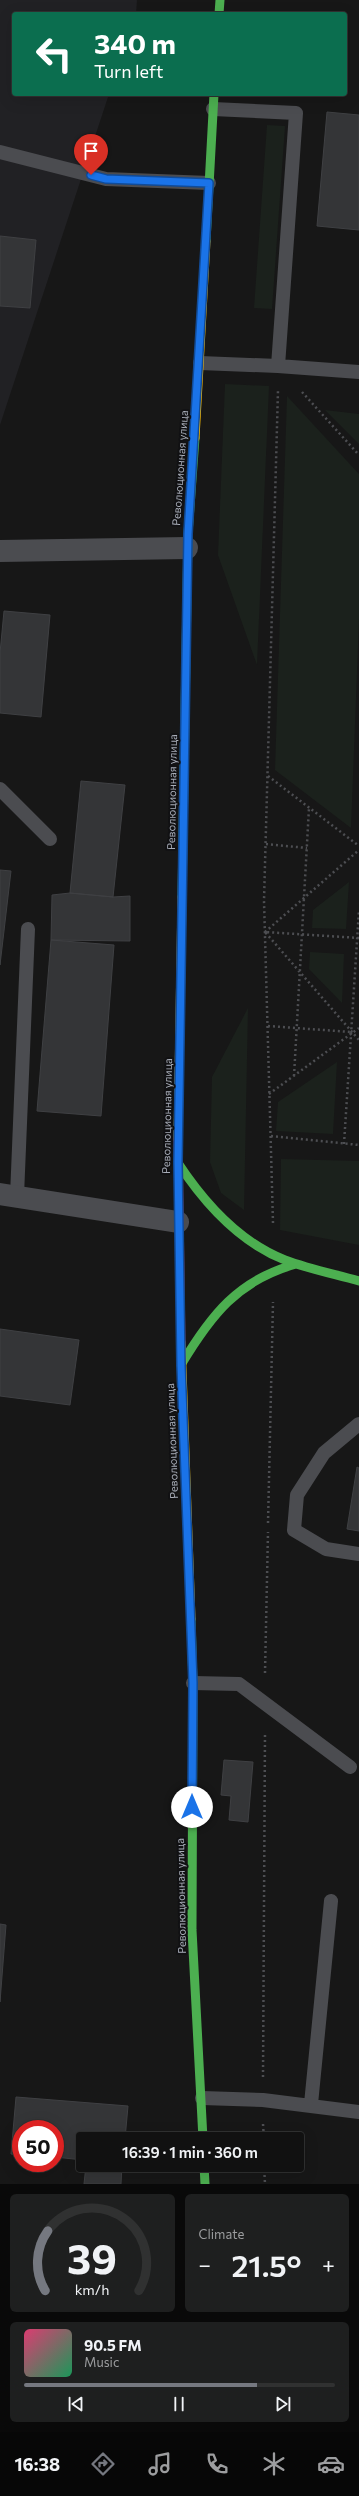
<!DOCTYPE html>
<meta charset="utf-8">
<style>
body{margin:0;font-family:Commissioner,sans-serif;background:#1e1f1f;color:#f1f3f6;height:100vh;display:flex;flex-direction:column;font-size:15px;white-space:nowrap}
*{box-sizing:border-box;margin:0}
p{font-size:13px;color:#9c9d9f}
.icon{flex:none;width:22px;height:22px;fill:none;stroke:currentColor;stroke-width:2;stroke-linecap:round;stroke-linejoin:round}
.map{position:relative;height:2184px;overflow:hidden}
.panel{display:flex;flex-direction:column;gap:10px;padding:10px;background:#090909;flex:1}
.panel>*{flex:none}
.banner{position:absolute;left:12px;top:12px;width:335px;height:84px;border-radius:4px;box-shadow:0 4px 16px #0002,0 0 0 1px #303131;background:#0b6e4f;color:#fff;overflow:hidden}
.speed{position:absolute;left:12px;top:2120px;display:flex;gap:8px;font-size:20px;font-weight:700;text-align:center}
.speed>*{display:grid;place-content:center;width:52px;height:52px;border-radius:50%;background:#111;box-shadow:0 4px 16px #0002,0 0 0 1px #303131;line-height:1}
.speed .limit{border:6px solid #d22;background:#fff;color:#111}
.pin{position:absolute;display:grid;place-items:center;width:34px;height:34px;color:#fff;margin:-41px -17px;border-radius:50% 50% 50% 0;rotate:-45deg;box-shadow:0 0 4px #0007}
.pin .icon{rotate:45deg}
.me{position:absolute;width:44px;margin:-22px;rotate:0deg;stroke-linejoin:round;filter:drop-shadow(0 0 3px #0008)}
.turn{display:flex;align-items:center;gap:14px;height:84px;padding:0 16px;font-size:18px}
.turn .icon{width:52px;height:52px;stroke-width:2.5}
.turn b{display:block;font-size:28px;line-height:34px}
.big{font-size:30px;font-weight:600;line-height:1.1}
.panel .widget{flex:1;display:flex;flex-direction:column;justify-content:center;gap:6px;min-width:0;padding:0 14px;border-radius:6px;background:#1e1f1f}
.panel .dial{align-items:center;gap:0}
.dial svg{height:104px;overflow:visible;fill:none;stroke:#303131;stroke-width:7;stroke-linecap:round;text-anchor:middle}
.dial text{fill:#f1f3f6;stroke:none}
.song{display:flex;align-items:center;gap:12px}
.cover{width:48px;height:48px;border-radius:6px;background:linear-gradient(135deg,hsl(340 70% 55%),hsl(150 70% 35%))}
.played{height:4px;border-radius:2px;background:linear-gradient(90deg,#757880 75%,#303131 75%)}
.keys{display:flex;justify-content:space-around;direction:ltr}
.heat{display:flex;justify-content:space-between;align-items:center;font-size:22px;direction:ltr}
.panel .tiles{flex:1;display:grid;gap:10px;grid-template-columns:1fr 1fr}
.widget:last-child{grid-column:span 2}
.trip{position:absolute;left:76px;top:2132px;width:228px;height:40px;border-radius:4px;background:#111;box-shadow:0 4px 16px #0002,0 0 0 1px #303131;font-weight:600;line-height:40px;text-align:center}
.tabs{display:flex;height:64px;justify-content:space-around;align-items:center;background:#070707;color:#9c9d9f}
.tabs .icon{width:28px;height:28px}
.tabs .current{color:#757880}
.tabs b{font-size:18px;color:#f1f3f6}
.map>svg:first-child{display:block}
.built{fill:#212124}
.green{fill:#1b211c}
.building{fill:#343537;stroke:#3f4043}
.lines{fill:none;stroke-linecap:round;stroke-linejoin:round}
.path{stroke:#4d4e52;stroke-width:2.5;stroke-dasharray:2 3;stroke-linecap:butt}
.lane{stroke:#4b4c50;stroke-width:14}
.street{stroke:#4b4c50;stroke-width:22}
.fast{stroke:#4caf50;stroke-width:9}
.slow{stroke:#ffc107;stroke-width:9}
.jam{stroke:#c62828;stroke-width:9}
.route-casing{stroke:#114b97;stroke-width:10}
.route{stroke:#1a73e8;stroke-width:7}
.labels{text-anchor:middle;stroke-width:4;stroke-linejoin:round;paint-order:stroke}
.street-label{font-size:11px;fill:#a8adb8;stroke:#111113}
</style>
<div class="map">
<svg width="359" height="2184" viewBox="0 0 359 2184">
<rect width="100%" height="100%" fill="#171717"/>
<path class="built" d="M0 0H137L136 14H14V94H109L0 425Z"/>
<path class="green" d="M267 125 285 126 272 309 254 308Z
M225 384 269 386 257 665 218 555Z
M287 396 359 474V619L351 828 275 770Z
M325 410 359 414V444Z
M349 882 346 929 312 928 313 910Z
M310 952 344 954 342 1003 309 969Z
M248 1008 244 1210 221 1193 210 1162 212 1077Z
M337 1062 333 1134 276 1131 278 1102Z
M281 1159 359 1161V1245L280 1230Z"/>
<path class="building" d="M327 112 359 115V230L317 226Z
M0 236 36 240 30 308 0 306Z
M4 611 50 615 41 717 0 713V653Z
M81 781 125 785 113 897 70 893Z
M0 870 11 871 0 965Z
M70 893 113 897 130 896V941L51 940 52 895Z
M51 940 114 945 101 1116 37 1111Z
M0 1329 79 1340 70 1405 0 1396Z
M357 1467 359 1468V1531L347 1529Z
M224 1760 253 1762 248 1822 229 1820 231 1796 221 1795Z
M0 1924 6 1925 0 2002Z
M16 2097 128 2106 125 2139H83V2160L55 2157V2129H21V2155L11 2154Z
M86 2165H122L121 2184H84Z"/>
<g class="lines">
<path class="path" d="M302 392 359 455
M268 776 359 846
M266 844 307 848
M265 932 359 850
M359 938 265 932 359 1040
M268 1026 351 1032
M294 1076 309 808
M269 1094 359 1028
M271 1136 359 1145
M344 1144 359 910
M273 1223 264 901 278 390
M268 1523 273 1302
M265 1673 268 1532
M263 2077 265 1734
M263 2124 264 2139
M264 2165 265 2184"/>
<path class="lane" d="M0 152 106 179 209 183
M200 363 278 366 296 113 213 109
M278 366 359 372
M0 789 50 839
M17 1196 28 929
M359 1424 324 1453 297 1495 294 1530 326 1549 359 1554
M193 1683 239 1684 350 1767
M202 2098 263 2100 359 2112
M311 2104 331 1901"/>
<path class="street" d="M0 551 187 548
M0 1194 178 1222"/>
<path class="fast" d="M219 14 220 0
M206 241 214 94
M182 897 188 534 195 438
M178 1163C205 1204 239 1242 285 1260 309 1269 334 1274 359 1281
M181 1365C211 1315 238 1280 296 1264
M191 1619 193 1683 192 1930 203 2139
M204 2165 205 2184"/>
<path class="slow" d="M195 438 206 241
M178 1139 182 897
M181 1342 191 1619"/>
<path class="jam" d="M178 1139 181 1342"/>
</g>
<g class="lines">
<defs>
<path id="route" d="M91 175 106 179 209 183 188 534 178 1162 181 1365 193 1683 192 1807"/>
</defs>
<use href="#route" class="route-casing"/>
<use href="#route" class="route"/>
</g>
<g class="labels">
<g class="street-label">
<text transform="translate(180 468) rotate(-86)" y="4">Революционная улица</text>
<text transform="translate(172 792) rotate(-89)" y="4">Революционная улица</text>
<text transform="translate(167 1116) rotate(-89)" y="4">Революционная улица</text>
<text transform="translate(172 1441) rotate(-92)" y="4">Революционная улица</text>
<text transform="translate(181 1896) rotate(-91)" y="4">Революционная улица</text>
</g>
</g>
</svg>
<div class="speed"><div class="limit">50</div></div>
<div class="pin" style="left:91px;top:175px;background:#d93025"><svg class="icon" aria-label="arrive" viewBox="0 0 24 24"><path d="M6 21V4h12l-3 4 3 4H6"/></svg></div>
<svg class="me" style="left:192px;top:1807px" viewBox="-20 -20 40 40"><circle r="19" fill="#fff"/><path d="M0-13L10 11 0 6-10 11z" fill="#1a73e8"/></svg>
<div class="trip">16:39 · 1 min · 360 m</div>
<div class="banner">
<div class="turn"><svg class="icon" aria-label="left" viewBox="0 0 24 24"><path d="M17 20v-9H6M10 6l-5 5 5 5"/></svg><div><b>340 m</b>Turn left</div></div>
</div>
</div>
<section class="panel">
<div class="tiles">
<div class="widget dial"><svg viewBox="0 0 100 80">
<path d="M14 69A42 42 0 1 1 86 69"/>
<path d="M14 69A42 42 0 0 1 16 23" stroke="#757880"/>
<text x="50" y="56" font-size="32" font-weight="700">39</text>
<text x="50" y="72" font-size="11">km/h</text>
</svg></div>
<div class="widget"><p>Climate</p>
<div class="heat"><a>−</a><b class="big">21.5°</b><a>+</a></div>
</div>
<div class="widget">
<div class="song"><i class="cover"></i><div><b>90.5 FM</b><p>Music</p></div></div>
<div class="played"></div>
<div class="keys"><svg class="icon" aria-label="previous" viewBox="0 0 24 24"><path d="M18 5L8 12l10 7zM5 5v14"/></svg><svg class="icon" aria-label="pause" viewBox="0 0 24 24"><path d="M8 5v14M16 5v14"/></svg><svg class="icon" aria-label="next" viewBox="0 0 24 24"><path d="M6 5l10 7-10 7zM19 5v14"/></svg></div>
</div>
</div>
</section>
<nav class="tabs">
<b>16:38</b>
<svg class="icon current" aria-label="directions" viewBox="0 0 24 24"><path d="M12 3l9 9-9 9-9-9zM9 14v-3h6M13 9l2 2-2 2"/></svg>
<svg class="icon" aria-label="music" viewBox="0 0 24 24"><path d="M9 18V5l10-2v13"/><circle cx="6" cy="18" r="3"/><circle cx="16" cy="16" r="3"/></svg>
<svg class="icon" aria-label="phone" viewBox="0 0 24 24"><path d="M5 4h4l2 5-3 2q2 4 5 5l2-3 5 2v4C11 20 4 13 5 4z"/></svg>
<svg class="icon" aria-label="climate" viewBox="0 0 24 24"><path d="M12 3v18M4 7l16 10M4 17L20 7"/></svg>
<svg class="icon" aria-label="car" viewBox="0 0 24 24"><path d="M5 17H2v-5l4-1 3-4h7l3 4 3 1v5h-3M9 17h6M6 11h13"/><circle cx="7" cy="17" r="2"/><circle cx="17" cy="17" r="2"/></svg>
</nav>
